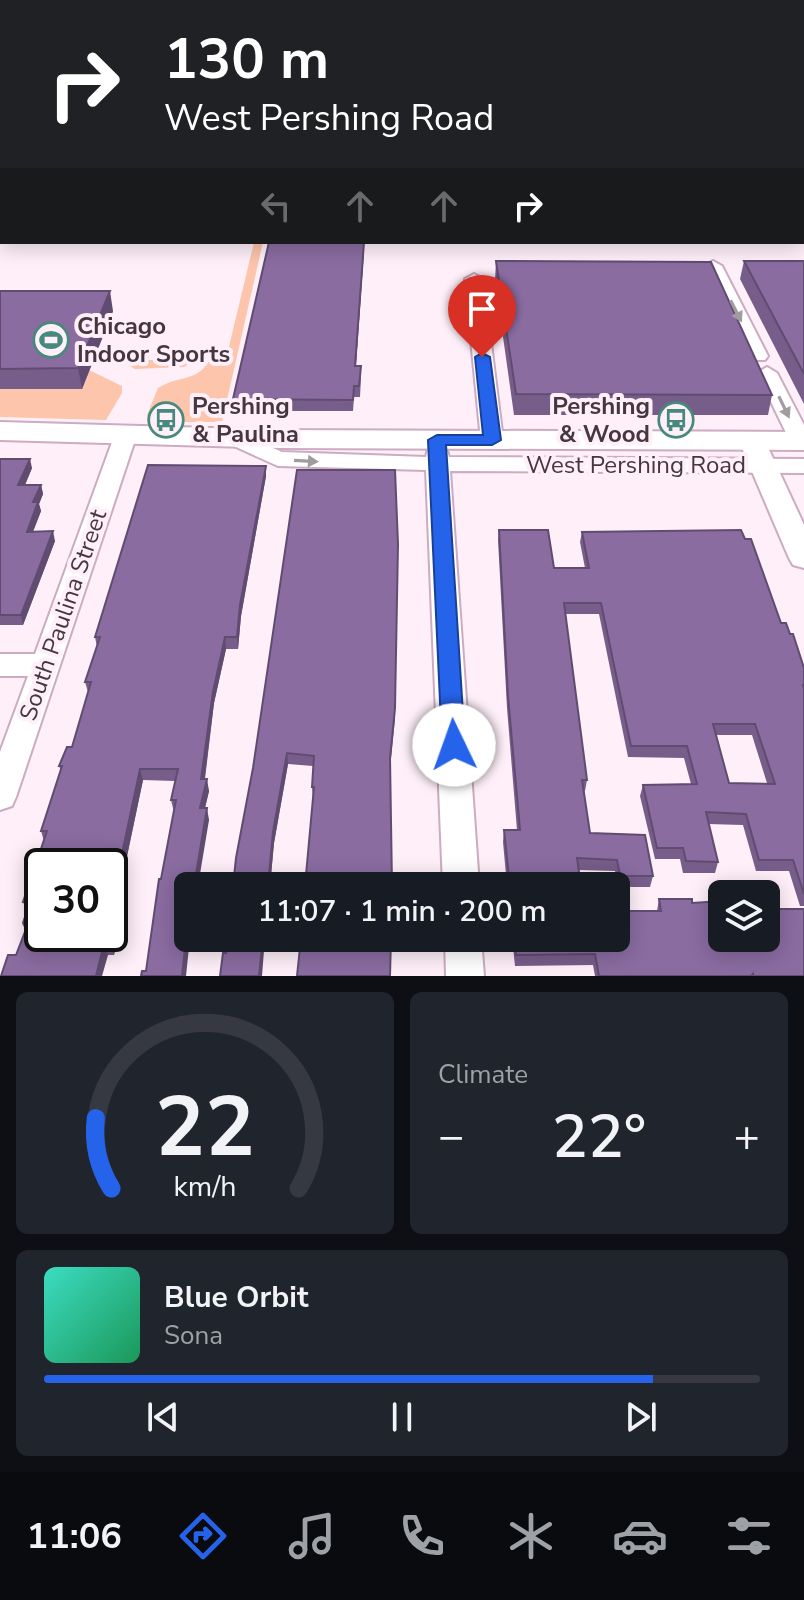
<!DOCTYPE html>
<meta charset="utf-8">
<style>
body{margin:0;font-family:"Nunito Sans",sans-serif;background:#20242c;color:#f1f3f6;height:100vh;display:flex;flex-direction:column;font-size:30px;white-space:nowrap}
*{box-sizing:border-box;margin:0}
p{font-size:26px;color:#9ea1a6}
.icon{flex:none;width:44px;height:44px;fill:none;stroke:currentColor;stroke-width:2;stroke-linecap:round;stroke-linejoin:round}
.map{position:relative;height:976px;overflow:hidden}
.sheet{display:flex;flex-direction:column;gap:16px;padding:16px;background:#0d0f14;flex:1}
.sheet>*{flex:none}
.guide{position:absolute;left:0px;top:0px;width:804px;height:244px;box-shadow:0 4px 20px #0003;background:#202124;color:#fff;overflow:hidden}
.controls{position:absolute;left:708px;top:880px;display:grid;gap:16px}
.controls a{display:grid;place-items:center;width:72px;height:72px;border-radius:12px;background:#171b24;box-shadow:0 4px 20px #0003;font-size:40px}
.speed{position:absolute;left:24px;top:848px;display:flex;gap:16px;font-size:40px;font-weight:700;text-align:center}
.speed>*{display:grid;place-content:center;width:104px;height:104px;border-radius:50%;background:#171b24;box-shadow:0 4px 20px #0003;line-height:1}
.speed .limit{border:4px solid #111;border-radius:12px;background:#fff;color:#111}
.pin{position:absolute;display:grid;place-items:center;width:68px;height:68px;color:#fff;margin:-82px -34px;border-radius:50% 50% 50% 0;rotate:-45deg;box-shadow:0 0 8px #0007}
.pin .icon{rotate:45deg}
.me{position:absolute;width:88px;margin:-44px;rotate:357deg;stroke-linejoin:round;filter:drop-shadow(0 0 6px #0008)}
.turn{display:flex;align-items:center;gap:28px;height:168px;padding:0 32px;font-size:36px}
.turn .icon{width:104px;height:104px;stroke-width:2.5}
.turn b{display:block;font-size:56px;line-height:68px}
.lanes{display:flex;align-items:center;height:76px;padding:0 32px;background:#0003;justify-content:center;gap:40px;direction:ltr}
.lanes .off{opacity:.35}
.big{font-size:60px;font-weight:600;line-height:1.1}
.sheet .widget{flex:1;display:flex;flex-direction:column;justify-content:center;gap:12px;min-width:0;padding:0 28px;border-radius:12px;background:#20242c}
.sheet .dial{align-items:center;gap:0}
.dial svg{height:208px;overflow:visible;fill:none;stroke:#363941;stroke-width:7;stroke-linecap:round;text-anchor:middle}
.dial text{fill:#f1f3f6;stroke:none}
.song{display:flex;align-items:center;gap:24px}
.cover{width:96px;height:96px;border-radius:12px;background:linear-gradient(135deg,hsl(170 70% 55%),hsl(150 70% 35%))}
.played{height:8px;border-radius:4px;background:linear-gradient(90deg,#2563eb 85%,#363941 85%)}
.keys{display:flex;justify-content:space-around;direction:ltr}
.heat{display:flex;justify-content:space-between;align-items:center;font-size:44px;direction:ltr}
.sheet .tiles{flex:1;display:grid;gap:16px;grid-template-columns:1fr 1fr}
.widget:last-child{grid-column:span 2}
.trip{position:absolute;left:174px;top:872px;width:456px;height:80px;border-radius:12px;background:#171b24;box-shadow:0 4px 20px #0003;font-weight:600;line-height:80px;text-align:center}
.tabs{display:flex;height:128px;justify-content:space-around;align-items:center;background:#090b0e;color:#9ea1a6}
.tabs .icon{width:56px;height:56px}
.tabs .selected{color:#2563eb}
.tabs b{font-size:36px;color:#f1f3f6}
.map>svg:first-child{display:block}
.green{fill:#fcc5ac}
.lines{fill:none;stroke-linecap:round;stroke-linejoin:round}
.minor-casing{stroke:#cdabc0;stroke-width:4}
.tertiary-casing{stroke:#cdabc0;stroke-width:4}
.secondary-casing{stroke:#cdabc0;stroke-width:4}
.minor{fill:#fff;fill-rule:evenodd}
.tertiary{fill:#fff;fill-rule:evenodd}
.secondary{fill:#fff;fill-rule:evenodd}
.wall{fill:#775d8a;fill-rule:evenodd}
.shaded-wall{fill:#614c71}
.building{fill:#8a6ca1;stroke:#614c71;stroke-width:2;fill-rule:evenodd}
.oneway{fill:#a29b9f}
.route{fill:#2563eb;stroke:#184099;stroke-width:2}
.labels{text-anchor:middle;stroke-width:8;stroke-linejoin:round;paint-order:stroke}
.poi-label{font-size:24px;font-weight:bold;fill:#45373f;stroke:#feeff8;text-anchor:start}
.street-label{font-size:24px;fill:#45373f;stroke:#feeff8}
</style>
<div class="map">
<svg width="804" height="976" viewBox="0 0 804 976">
<rect width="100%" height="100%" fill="#feeff8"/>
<path class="green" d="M254 242H263L222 422H147V415L158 388C183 373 202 384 213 351H228Z
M131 351H150L148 360H182L184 351H193L189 364 184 367 135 369 127 364Z
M89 370 122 386V393L106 420 0 417V389H81Z"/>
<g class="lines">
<defs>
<path id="minor" d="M713 261 722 266 768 356 765 360H751L748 356 704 266Z
M474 274 483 279 503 440 500 445H484L481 440 465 279Z
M767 367 777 373 804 425V447L793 446 790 441 757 373Z
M126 427 137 434 16 797 12 806 0 810V752L28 676H0V654H35L115 434Z
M233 430 282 452 426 457 429 444H445L449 457 804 459V473L450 471 479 886H443L426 470 278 466 225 442 222 437 225 432Z
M445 938H481L484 976H446Z"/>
<path id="tertiary" d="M752 433 761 435 765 441 804 525V568L793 565 789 558 739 441 743 435Z"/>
<path id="secondary" d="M0 422 281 430 804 432V450L281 448 0 440Z"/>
</defs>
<use href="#minor" class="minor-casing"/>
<use href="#tertiary" class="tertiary-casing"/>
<use href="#secondary" class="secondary-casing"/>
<use href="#minor" class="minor"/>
<use href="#tertiary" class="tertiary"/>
<use href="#secondary" class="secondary"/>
</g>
<path class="wall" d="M364 251 356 366 361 377 360 397H354L353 411H235L233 399Z
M496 261 772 395 768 415H514L495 280Z
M744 261H804V404L740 279Z
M0 291 113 311 82 389H0Z
M0 459 32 468 25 485H41L43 494 39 504 41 511 33 532 55 541 23 625H0Z
M266 466V476L241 616 238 649H226L214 703 205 779 209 791 205 808 209 820 146 971 174 812 171 800 175 781 143 780 122 880 124 890 119 918 121 924 114 955H16L26 931 23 923 27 912 23 902 44 841 41 831 61 771 59 766 72 747 88 692 85 682 97 647 95 637Z
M297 470 395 719 313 798 312 787 313 766 288 764 274 843 270 886H233L253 768Z
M499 530 554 568H585L580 542 582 532 781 623 790 634 804 668V906H800L789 871H756L743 825 708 824 718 862 715 873H683L680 859H655L640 796 643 785 691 784 684 758 628 757 599 614H565L587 780 585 791H584L590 833 653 876 650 887H618L615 871 579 870 581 886H507L503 842 504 830H517L507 708 498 540ZM716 735H752L767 783H729Z
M659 899 767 909 804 976H595L593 965 515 966 512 938H616L621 911H657Z"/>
<path class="shaded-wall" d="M364 242V251L355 377V366Z
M110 291 113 311 82 389 78 368Z
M30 459 32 468 21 494 18 485Z
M266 466V476L241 616 238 649 237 637 240 605Z
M41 485 43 494 39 504 41 511 29 541 27 532 33 502Z
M53 531 55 541 23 625 21 615Z
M398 544 395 719 390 769Z
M225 637 226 649 214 703 203 791 201 779 213 692Z
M287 753 288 764 274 843 270 886H268L273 832Z
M140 769 143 780 122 880 124 890 119 918 121 924 114 955 111 944 115 912 117 877Z
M207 779 209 791 202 820 200 808Z
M207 808 209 820 198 886H194Z
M188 921V938H190L186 976H182Z
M263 938H265L262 976H259Z
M104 944 108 955 102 976H96Z"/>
<path class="building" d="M206 0H362V1H368L205 2Z
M269 242H364L355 366H361L359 386H354L353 400 233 399Z
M496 261 711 262 772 395 516 394Z
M744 261H804V374Z
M0 291H110L78 368 0 369Z
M0 459H30L18 485H41L33 502H38L27 532 53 531 21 615H0Z
M148 465 266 466 240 605 237 637H225L213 692 201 779H207L200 808H207L194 886H188V921L182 976H141L142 971H146L159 879H161L176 800H171L178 769H140L117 877 122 879 115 912H118L111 944H104L96 976H1L8 955H16L26 929 23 923 30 902H23L47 831H41L62 766H59L67 747H72L91 682H85L100 637H95ZM42 866H110V934H42Z
M297 470H395L398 544 395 708 390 758 392 886H305L314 787H312L314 756 287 753 273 832 268 886H233L236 858 253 768Z
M499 530H548L554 568H589L582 532 741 530 745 539H751L781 623H786L790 634H793L804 668V685H803L804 688V894L793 860H759L746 814 706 812 718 862 686 861 683 848H657L643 785 697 784 687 746H631L601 603H564L587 780H582L590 833 645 835 653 876H620L617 860 577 858 581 886H510L504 830H520L508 696ZM713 724H755L775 784 729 783Z
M616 899H619L621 911H661L659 899H692V903L722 901V938H766V905L767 909H804V976H753V974L751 976H599L595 954 516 955 515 938H616Z
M227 938H263L259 976H220L223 953H226Z
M301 938H391L390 976H297Z"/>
<defs><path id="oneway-solid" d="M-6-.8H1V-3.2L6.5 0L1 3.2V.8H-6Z" transform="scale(2)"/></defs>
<g class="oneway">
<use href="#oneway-solid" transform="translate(736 311) rotate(63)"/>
<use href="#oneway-solid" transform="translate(784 407) rotate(64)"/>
<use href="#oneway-solid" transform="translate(306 461) rotate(3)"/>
</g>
<path class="route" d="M482 353 490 357 501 440 492 445H446L465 745 462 751 454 754 445 751 442 745 428 440 437 435H483L475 357Z"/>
<defs>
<symbol id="stadium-ring" viewBox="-11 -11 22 22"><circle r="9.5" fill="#feeff8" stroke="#46897d" stroke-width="1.5"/><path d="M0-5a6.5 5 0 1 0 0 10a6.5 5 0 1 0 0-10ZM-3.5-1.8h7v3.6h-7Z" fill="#46897d"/></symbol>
<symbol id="bus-ring" viewBox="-11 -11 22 22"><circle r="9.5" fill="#feeff8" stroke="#46897d" stroke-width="1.5"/><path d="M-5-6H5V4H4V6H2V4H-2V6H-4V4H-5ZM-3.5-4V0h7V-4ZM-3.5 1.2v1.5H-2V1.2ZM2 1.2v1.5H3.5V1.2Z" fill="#46897d"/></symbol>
</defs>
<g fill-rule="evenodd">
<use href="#stadium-ring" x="31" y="320" width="40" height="40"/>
<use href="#bus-ring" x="146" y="400" width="40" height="40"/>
<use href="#bus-ring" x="656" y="400" width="40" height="40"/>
</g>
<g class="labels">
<g class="poi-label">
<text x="77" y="334">Chicago<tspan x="77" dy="28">Indoor Sports</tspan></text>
<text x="192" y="414">Pershing<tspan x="192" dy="28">&amp; Paulina</tspan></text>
<text x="650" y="414" text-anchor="end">Pershing<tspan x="650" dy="28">&amp; Wood</tspan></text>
</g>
<g class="street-label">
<text x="636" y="473">West Pershing Road</text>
<text transform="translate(63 615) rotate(-71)" y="8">South Paulina Street</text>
</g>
</g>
</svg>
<div class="controls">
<a><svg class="icon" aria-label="layers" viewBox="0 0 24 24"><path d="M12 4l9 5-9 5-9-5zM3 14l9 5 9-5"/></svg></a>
</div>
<div class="speed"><div class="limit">30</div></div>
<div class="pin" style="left:482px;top:357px;background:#d93025"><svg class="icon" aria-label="arrive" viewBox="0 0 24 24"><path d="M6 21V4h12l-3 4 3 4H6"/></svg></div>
<svg class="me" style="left:454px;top:745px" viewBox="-20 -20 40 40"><circle r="19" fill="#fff"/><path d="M0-13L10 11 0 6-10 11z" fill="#2563eb"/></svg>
<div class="trip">11:07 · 1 min · 200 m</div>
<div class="guide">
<div class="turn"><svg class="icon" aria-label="right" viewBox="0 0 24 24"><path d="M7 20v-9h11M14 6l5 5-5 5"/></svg><div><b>130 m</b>West Pershing Road</div></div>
<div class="lanes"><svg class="icon off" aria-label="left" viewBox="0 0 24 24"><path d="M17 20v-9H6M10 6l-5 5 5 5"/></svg><svg class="icon off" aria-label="ahead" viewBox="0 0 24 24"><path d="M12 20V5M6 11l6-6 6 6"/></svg><svg class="icon off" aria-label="ahead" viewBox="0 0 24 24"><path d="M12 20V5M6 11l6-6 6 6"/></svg><svg class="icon" aria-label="right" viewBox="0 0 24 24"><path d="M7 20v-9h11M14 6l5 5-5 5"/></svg></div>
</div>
</div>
<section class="sheet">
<div class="tiles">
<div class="widget dial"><svg viewBox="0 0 100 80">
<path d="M14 69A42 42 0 1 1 86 69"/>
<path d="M14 69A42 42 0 0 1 8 42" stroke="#2563eb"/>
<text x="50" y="56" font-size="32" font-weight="700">22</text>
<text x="50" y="72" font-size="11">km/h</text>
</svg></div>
<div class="widget"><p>Climate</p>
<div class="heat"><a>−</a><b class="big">22°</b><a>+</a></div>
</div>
<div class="widget">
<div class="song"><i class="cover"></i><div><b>Blue Orbit</b><p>Sona</p></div></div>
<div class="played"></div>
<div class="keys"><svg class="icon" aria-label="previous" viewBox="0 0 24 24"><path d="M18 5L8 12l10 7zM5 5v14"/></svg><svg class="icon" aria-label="pause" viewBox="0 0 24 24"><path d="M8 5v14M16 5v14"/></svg><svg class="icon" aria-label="next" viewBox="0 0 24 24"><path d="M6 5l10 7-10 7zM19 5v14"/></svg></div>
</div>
</div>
</section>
<nav class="tabs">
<b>11:06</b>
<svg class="icon selected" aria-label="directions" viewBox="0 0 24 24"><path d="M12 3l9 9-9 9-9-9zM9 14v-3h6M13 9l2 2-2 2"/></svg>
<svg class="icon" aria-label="music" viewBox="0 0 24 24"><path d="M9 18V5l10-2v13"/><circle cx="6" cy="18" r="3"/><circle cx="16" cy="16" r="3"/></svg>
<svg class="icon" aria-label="phone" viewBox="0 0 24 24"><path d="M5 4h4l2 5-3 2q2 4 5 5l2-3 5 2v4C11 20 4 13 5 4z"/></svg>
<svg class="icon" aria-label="climate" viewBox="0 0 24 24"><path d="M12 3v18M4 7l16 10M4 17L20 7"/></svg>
<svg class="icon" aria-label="car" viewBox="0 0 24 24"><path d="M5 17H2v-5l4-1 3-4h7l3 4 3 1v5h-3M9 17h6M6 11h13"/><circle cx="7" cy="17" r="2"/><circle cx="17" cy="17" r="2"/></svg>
<svg class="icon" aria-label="filters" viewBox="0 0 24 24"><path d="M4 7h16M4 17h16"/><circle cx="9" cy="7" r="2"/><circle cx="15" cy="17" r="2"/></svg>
</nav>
